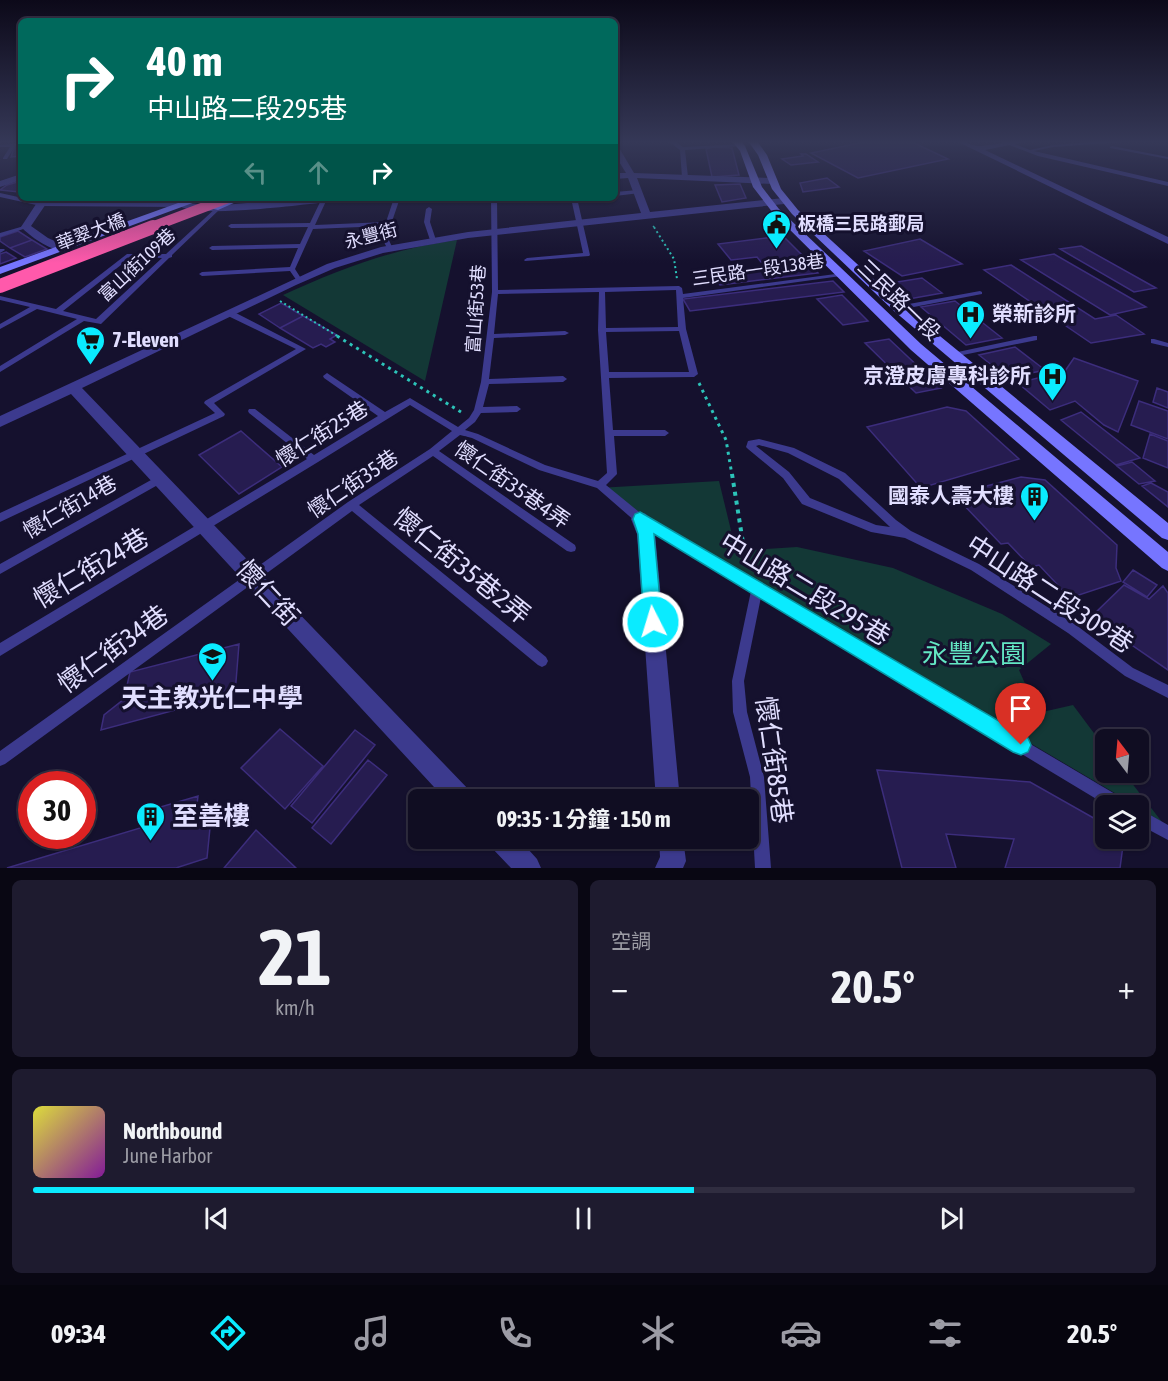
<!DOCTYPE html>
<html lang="zh-TW">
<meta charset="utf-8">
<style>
body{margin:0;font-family:"Asap Condensed","Noto Sans TC",sans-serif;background:#1e1b2f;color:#f1f3f6;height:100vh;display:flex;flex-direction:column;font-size:22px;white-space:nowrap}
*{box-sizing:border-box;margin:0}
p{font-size:20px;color:#9c9ca5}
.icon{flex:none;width:33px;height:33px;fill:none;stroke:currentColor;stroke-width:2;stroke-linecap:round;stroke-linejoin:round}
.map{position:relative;height:868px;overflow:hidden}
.details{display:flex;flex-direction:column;gap:12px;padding:12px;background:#090713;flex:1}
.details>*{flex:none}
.hud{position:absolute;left:18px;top:18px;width:600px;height:183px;border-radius:9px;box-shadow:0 2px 4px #0004,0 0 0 2px #302d40;background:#00695c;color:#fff;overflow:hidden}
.needle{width:39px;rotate:344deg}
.controls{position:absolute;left:1095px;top:729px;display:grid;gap:12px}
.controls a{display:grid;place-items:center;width:54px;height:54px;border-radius:9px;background:#100d22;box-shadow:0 2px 4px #0004,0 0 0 2px #302d40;font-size:30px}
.speed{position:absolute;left:18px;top:771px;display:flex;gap:12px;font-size:30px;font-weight:700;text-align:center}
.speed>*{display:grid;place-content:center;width:78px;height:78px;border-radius:50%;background:#100d22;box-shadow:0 2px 4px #0004,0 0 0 2px #302d40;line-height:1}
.speed .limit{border:9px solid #d22;background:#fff;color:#111}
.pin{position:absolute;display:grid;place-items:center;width:51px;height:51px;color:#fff;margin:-62px -26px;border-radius:50% 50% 50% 0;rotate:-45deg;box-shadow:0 0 6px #0007}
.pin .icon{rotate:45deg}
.me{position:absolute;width:66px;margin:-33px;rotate:355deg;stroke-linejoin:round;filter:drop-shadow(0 0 4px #0008)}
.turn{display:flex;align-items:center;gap:21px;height:126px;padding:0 30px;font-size:27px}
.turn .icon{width:78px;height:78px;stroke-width:2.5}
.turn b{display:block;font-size:42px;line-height:51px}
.lanes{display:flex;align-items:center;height:57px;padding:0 30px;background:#0003;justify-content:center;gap:30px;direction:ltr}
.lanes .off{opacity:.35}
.big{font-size:45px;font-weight:700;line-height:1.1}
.details .tile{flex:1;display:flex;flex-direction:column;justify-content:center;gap:9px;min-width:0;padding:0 21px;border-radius:9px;background:#1e1b2f}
.details .dial{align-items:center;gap:0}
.dial b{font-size:78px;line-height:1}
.song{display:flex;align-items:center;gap:18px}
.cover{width:72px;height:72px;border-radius:9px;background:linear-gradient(135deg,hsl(60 70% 55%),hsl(290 70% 35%))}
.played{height:6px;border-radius:3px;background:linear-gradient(90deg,#0aebff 60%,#302d40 60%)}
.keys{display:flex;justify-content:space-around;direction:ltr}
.heat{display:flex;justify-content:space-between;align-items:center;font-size:33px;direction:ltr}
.details .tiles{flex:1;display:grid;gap:12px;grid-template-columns:1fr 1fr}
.tile:last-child{grid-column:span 2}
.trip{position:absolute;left:408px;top:789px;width:351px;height:60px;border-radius:9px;background:#100d22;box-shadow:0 2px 4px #0004,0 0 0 2px #302d40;font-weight:700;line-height:60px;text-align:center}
.tabs{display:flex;height:96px;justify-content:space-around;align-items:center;background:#06050e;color:#9c9ca5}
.tabs .icon{width:42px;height:42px}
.tabs .on{color:#0aebff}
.tabs b{font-size:27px;color:#f1f3f6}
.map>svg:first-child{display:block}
.green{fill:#133836}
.building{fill:#261c50;stroke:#3c2d7c;stroke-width:1.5}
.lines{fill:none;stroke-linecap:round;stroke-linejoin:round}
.path-far3{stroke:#2cc4b9;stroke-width:1.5;stroke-dasharray:1.5 3;stroke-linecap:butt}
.path-far2{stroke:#2cc4b9;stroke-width:2;stroke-dasharray:2 3;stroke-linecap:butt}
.path-far1{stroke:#2cc4b9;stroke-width:3;stroke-dasharray:3 4.5;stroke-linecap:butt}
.path{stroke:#2cc4b9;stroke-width:4;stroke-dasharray:4 5;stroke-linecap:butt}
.lane{fill:#3c3a8e;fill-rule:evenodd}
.street{fill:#3c3a8e;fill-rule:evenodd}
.secondary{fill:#7675ff;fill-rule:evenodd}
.highway-bridge-far1{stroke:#ff59ab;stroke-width:10}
.highway-bridge{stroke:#ff59ab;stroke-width:14}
.route{fill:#0aebff;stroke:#0699a6;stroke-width:1.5}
.labels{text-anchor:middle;stroke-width:6;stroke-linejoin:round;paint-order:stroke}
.far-poi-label{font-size:18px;font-weight:bold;fill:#e1deff;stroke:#15112e;text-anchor:start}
.far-street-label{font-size:18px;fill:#e1deff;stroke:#15112e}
.street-label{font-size:21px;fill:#e1deff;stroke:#15112e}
.poi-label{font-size:21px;font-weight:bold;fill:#e1deff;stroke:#15112e;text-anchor:start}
.near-street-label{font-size:26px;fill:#e1deff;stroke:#15112e}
.near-park-label{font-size:26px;fill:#63e6c3;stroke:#15112e}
.near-poi-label{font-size:26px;font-weight:bold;fill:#e1deff;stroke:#15112e}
</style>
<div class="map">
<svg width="1168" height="868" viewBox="0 0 1168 868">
<rect width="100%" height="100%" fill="#15112e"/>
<path class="green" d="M457 240 425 381 283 295C340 269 395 248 457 240Z
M719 481 736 551 797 547 893 568 1002 614 1051 644 1019 670 1038 713 1073 705 1105 748 1106 772 1124 773 1162 822 1139 808 1138 806 1135 805 598 488Z"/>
<path class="building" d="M869 141H910L948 159 858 178 811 153Z
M21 144V156L11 157 15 145Z
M712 147 732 148 739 175 712 177 706 149Z
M801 154H806L818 162 791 165 782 159 803 156Z
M827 178 839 187 803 192 800 183Z
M21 181 19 192 0 190 7 185Z
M740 184 746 198 722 202 715 185Z
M18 231 32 240 10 248 0 241V237Z
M783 236 804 257 761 262 757 257 731 260 718 244Z
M920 239 962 264 902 276 864 251Z
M32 240 47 249 25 257 10 248Z
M1081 246 1156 288 1134 292 1060 249Z
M6 252 16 258 0 264V254Z
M1054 254 1146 307 1110 315 1021 260Z
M809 263 818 273 720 285 712 275Z
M1011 265 1095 319 1116 315 1144 334 1091 343 984 270Z
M922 278 942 293 909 299 891 283Z
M833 281 844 292 690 311 683 299Z
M842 295 868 321 843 325 817 299Z
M955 301 1002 338 966 345 921 307Z
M281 303 303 316 280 328 259 314Z
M303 316 337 335 330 339 335 342 326 347 321 344 313 348 280 328Z
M889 339 941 388 916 393 865 343Z
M1015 347 1045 370 1008 378 979 355Z
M1074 358 1138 381 1118 432 1104 425 1075 401 1050 410 1018 383 1065 371Z
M1157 388 1168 392V408L1153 402Z
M1139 401 1168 411V439L1131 425Z
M947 407 966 411 1019 459 921 488 867 427Z
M1081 412 1140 458 1116 465 1061 420Z
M241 431 282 467 239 494 199 455Z
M1150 434 1168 441V468L1143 458Z
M1132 462 1155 481 1139 484 1117 466Z
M1021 477 1045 480 1117 545 1116 568 1121 581 1070 598 1039 565 1031 567 1008 543 1001 544 958 499 975 494 979 488Z
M1151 483 1168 492V507L1142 486Z
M1133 570 1157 585 1147 597 1123 582Z
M1124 585 1149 599 1163 586 1168 593V670L1091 617Z
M239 644 235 694 101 730 104 715 124 699 130 672Z
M280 729 323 766 285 809 241 768Z
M355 730 375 745 312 823 291 806Z
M368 760 387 775 331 844 312 828Z
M877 770 1030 782 1106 825V838H1124L1120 868H1005L1014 839 946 834 956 868H902Z
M198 796 196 813 212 808 207 858 176 868H7L147 826 150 810Z
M256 830 296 868H224Z"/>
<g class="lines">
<path class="path-far3" d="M653 226 655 228"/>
<path class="path-far2" d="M654 227 674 259 677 279
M280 301 339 337"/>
<path class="path-far1" d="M337 336 461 412
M699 383 726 440 732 475"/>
<path class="path" d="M732 474 743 543"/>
<path class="lane" d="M668 141H674L683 147 741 144 743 145 741 146 685 150 688 177 685 179 682 177 680 150Z
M999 141H1007L1030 150 1053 145 1104 141H1137L1053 147 1034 151 1168 182V186L1038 156Z
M21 143V145L15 146 7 159H3V158L10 147H0V145Z
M1112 146 1168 157V159L1110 148V147Z
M638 190 640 191V193L615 196V192Z
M0 193 41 202 179 203V198H185V205L182 207 41 206 0 197Z
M322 198 327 199 315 225 386 222 394 198H400L387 236 393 249 392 250H388L381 236 384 226 313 229 295 269 302 280 301 281H297L290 271 202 276 199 274 202 272 290 267 298 248 212 250 209 248 212 246 300 244 308 227 231 228 228 226 231 224 310 223Z
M491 198H497L498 290 679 286 682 288 683 294 843 273 844 274 841 276 683 298 686 329 698 374 694 377 609 378 613 430H665L669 433 665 436H614L617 474 606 485 644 516 1127 801 1129 806H1108L761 597 744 681 747 712 764 777 771 868H755L750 777 733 712 732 681 751 591 636 522 597 488 539 470 472 438 460 435 439 451 575 545 576 548 575 551 571 552 567 551 433 456 359 505 546 657 548 661 546 665 542 667 538 665 352 511 5 764 0 766V751L348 502 430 449 452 431 410 405 318 462 0 656V643L307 459 249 413 248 411 249 409H255L314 455 378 416 324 378 323 376 327 373 385 412 410 398 458 427 469 418 474 410 481 382 492 292ZM676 290 678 327 606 328 605 292ZM599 292 598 330 607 473 598 481 545 465 478 434 465 430 475 422 481 413 517 412 521 409 517 406 483 407 489 384 563 382 567 379 563 376 489 379 494 338 565 335 569 333 565 331 494 334 498 294ZM679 331 689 372H609L606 332Z
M571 198H577L590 255 589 256 525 261 524 260 527 258 583 253Z
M217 207 220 209 219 210 172 255V257L169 258 101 324 84 321 0 372V366L77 319 37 309 0 329V324L30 307 0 300V296L56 309 127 254H166ZM131 257 162 258 96 319 63 311Z
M429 207 432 209 430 222 436 240 433 242 430 240 424 222 426 209Z
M24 226 29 227 0 237V233Z
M0 249H4L5 250 0 253Z
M980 291 982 292V294L898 310 894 308 898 306Z
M226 311H232L306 349 214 403 225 414 224 416 0 522V513L215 413 204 403 205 401 296 349 226 315Z
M1034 336H1037V340L953 357 949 355 953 353Z
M1151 339H1154L1168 343V347L1151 343Z
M759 439 794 448 845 473 896 520 911 531 979 564 1076 625 1133 668 1168 685V698L1125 676 1068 633 971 570 905 538 871 532 802 504 783 478 748 449 746 447 748 441ZM759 445 788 453 839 479 890 527 876 525 810 498 789 472 756 446Z
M160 475 163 476 165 479 163 482 0 574V564Z
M1138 808 1168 825V840L1138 824Z"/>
<path class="street" d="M956 141C965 141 972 146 980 146 996 145 1012 141 1029 141L985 150 1168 237V244Z
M615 146H618L634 173 772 178 776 181 772 184 637 178 650 212 784 198 789 201 784 204 468 238 383 253 335 268 296 285 82 388 471 792 475 800H446L71 394 0 427V416L327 264 381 247 468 232 641 213 628 178 615 179V173H626L615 155Z
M21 174V180L0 187V181Z
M40 198H50L31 226 48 238 66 246V250C51 252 31 237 21 227Z
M307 198H345L340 201C309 203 198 220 177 205L182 202 211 206Z
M640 512 646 514 655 534 680 800H656L637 534 631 519 634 514Z
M488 838H518L537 859 541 868H511L491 847Z
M659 838H683L686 861 683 868H655L660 857Z"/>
<path class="secondary" d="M732 141H741L745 146 762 187 779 209 921 344 1168 552V571L1162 568 911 350 773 213 753 187 740 151Z
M748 141H757L767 155 781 189 798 210 902 305 1168 523V540L1162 538 894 311 792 214 772 189 758 155Z
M192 198H206L0 274V267Z
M232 198H245L218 210 210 208Z"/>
<path class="highway-bridge-far1" d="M149 228 228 198"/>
<path class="highway-bridge" d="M0 286 153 227"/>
</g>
<linearGradient id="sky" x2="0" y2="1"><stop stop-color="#0c0919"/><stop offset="0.54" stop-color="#353857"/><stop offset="1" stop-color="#353857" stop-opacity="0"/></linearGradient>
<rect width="1168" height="263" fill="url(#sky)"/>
<path class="route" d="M640 512 1028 738 1031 745 1028 752 1021 755 1013 752 654 534 662 622 659 628 653 631 647 628 644 622 638 534 633 519 635 514Z"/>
<defs>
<symbol id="civic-pin" viewBox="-11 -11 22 30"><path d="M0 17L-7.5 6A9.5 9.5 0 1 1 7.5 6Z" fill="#0aebff" stroke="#15112e"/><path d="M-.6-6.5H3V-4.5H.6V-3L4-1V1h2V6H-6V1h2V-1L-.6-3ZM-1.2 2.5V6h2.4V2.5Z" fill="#111"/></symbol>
<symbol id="hospital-pin" viewBox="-11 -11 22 30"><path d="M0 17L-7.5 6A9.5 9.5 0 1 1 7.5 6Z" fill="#0aebff" stroke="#15112e"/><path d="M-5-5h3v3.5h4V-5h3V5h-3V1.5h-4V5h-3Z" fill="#111"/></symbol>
<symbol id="supermarket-pin" viewBox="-11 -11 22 30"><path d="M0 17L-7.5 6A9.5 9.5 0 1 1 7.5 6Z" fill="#0aebff" stroke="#15112e"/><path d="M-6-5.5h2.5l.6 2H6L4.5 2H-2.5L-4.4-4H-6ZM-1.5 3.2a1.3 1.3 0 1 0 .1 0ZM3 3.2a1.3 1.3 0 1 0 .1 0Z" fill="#111"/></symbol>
<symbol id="building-pin" viewBox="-11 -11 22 30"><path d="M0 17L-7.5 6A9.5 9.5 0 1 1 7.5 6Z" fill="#0aebff" stroke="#15112e"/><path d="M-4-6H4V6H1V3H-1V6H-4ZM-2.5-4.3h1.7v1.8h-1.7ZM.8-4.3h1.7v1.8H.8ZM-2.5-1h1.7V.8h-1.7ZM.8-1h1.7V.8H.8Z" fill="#111"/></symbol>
<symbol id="school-pin" viewBox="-11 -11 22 30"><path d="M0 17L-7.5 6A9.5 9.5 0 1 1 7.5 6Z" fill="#0aebff" stroke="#15112e"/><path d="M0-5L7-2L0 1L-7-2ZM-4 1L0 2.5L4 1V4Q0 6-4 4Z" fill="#111"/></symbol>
</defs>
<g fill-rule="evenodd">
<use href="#civic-pin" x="760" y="208" width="33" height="45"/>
<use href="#hospital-pin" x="954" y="298" width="33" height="45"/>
<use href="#supermarket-pin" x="74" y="324" width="33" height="45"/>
<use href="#hospital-pin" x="1036" y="360" width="33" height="45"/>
<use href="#building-pin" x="1018" y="480" width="33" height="45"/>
<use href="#school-pin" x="196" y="640" width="33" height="45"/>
<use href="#building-pin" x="134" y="800" width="33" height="45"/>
</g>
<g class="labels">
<g class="far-poi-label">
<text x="798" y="230">板橋三民路郵局</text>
</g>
<g class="far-street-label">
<text transform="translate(91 232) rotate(-21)" y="6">華翠大橋</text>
<text transform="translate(371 236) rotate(-15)" y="6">永豐街</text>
<text transform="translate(137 265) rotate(-43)" y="6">富山街109巷</text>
<text transform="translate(758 270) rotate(-8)" y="6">三民路一段138巷</text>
<text transform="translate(476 309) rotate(-86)" y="6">富山街53巷</text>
</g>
<g class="street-label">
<text transform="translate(899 300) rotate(44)" y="7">三民路一段</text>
<text transform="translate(322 434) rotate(-32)" y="7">懷仁街25巷</text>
<text transform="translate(353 484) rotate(-34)" y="7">懷仁街35巷</text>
<text transform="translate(512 485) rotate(35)" y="7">懷仁街35巷4弄</text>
<text transform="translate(70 507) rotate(-30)" y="7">懷仁街14巷</text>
</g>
<g class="poi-label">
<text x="992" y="321">榮新診所</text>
<text x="112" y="347">7-Eleven</text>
<text x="1031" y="383" text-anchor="end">京澄皮膚專科診所</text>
<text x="1014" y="503" text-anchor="end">國泰人壽大樓</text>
</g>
<g class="near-street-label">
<text transform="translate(462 566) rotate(39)" y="9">懷仁街35巷2弄</text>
<text transform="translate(91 568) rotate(-31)" y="9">懷仁街24巷</text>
<text transform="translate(805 589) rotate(31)" y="9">中山路二段295巷</text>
<text transform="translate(268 593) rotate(47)" y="9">懷仁街</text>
<text transform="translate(1050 594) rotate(33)" y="9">中山路二段309巷</text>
<text transform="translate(113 649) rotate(-36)" y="9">懷仁街34巷</text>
<text transform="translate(774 760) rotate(82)" y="9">懷仁街85巷</text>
</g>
<g class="near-park-label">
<text x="974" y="663">永豐公園</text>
</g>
<g class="near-poi-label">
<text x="212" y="707">天主教光仁中學</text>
<text x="172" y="825" text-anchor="start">至善樓</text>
</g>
</g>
</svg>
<div class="controls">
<a><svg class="needle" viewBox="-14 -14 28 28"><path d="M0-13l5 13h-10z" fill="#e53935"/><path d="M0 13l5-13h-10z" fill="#9c9ca5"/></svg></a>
<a><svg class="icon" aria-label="layers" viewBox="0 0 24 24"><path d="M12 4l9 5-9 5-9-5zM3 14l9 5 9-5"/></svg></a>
</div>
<div class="speed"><div class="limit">30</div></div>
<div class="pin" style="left:1021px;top:745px;background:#d93025"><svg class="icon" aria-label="arrive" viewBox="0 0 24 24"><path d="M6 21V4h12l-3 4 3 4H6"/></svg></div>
<svg class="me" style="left:653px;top:622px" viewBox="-20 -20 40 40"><circle r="17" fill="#0aebff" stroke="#fff" stroke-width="3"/><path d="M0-11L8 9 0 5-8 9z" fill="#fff"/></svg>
<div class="trip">09:35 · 1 分鐘 · 150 m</div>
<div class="hud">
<div class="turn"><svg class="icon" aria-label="right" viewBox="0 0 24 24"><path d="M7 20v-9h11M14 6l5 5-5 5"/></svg><div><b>40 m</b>中山路二段295巷</div></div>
<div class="lanes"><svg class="icon off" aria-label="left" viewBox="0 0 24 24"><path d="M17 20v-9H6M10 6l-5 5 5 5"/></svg><svg class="icon off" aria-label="ahead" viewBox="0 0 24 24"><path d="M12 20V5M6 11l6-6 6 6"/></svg><svg class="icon" aria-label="right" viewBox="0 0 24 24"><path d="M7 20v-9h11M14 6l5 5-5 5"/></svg></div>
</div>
</div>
<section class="details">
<div class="tiles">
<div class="tile dial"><b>21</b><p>km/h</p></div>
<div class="tile"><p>空調</p>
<div class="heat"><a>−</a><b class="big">20.5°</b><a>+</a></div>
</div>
<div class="tile">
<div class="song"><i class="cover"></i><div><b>Northbound</b><p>June Harbor</p></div></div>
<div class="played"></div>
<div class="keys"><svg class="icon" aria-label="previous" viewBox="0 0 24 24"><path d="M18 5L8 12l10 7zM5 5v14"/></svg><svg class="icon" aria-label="pause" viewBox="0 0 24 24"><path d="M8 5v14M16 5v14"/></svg><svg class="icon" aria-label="next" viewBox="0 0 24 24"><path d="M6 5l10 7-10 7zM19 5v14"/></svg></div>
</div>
</div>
</section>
<nav class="tabs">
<b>09:34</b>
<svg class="icon on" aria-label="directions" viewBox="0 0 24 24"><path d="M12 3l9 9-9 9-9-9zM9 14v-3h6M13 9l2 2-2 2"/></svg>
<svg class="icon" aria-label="music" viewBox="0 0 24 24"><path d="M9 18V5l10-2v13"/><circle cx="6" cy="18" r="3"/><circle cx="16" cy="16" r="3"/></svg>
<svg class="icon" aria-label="phone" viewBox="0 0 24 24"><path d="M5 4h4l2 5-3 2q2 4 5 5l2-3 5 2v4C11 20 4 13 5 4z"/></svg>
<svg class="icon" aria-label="climate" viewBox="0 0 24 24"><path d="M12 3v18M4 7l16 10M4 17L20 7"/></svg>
<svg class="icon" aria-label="car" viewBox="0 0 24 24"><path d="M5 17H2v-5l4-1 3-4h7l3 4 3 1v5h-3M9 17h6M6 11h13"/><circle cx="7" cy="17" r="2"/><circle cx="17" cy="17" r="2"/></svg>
<svg class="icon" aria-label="filters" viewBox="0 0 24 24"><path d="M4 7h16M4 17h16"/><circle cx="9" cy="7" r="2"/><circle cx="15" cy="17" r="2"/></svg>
<b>20.5°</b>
</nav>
